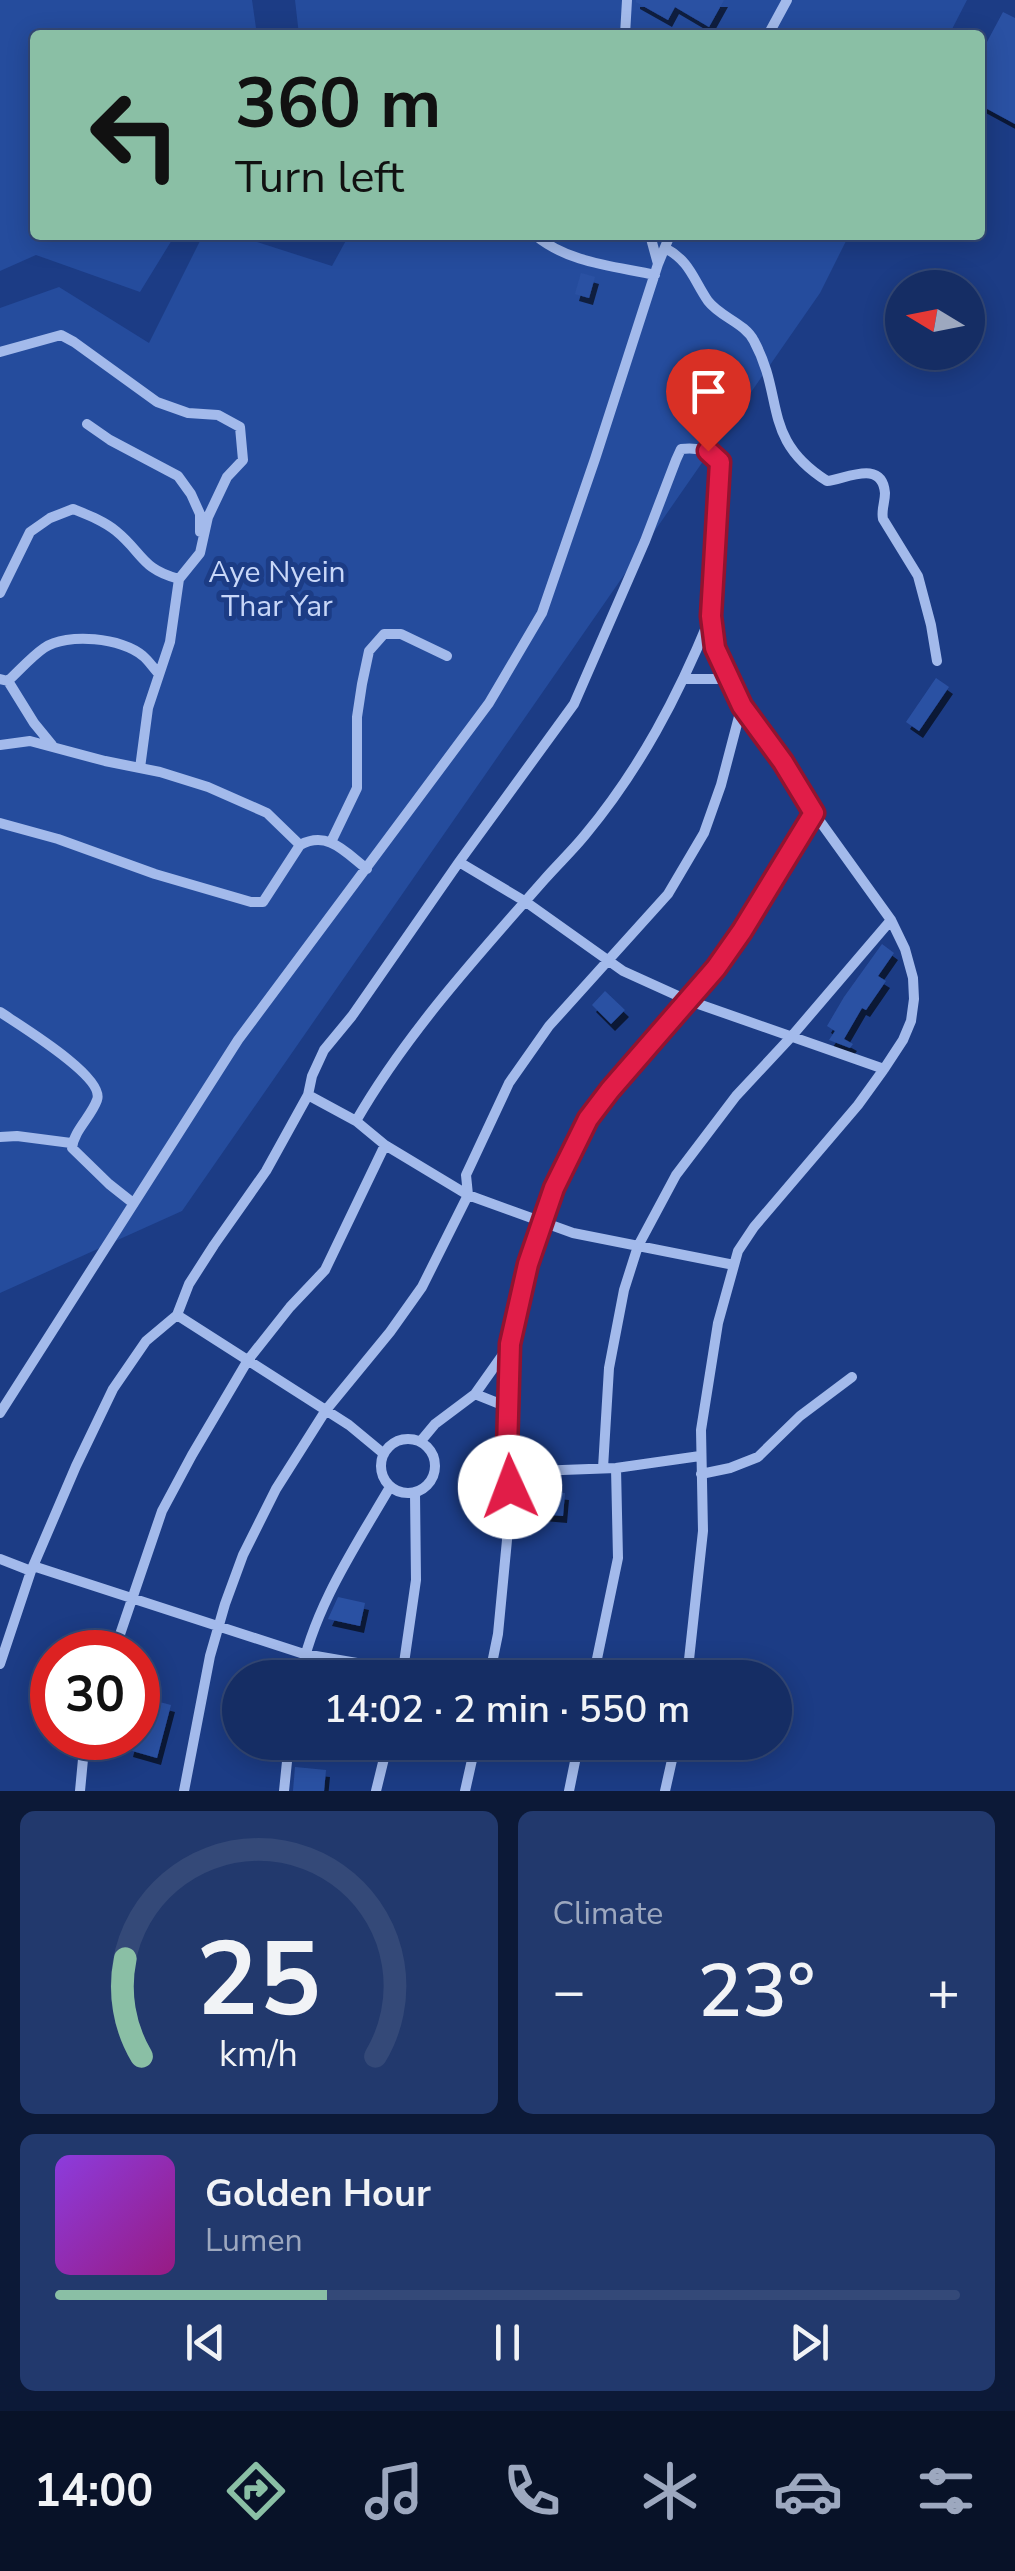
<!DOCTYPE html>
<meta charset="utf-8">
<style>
body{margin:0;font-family:"Nunito Sans",sans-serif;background:#22396d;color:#f1f3f6;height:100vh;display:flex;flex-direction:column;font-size:38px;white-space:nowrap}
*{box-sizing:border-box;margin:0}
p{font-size:32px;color:#9da8bf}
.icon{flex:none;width:55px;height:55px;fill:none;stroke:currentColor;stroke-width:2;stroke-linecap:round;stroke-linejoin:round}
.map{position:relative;height:1791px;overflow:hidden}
.drawer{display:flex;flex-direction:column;gap:20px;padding:20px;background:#0c1937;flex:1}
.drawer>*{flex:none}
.guide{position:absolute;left:30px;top:30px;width:955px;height:210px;border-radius:10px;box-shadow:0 5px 25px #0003,0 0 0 2px #344978;background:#8abfa5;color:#111;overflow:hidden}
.needle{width:65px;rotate:280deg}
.tools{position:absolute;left:885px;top:270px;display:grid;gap:20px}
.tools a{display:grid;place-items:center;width:100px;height:100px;border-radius:50%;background:#152d64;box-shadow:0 5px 25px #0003,0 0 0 2px #344978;font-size:50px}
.speed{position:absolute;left:30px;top:1630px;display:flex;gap:20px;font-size:50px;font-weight:700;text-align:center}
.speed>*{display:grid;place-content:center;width:130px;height:130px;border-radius:50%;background:#152d64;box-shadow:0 5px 25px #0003,0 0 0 2px #344978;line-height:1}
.speed .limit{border:15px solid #d22;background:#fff;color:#111}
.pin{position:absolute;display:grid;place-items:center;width:85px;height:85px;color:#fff;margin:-102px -42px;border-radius:50% 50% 50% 0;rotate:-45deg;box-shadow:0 0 10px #0007}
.pin .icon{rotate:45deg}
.me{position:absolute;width:110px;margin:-55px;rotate:358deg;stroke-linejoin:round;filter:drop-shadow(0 0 8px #0008)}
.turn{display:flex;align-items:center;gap:35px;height:210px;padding:0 40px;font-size:45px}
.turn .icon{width:130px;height:130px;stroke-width:2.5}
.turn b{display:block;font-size:70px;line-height:85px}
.big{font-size:75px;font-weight:600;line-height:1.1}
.drawer .tile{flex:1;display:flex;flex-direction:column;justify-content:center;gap:15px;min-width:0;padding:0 35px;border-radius:15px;background:#22396d}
.drawer .dial{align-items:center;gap:0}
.dial svg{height:260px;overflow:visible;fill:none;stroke:#344978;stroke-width:7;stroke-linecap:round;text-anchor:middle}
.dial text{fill:#f1f3f6;stroke:none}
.song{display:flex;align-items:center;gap:30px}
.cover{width:120px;height:120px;border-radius:15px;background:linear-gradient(135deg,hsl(270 70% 55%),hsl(310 70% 35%))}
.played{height:10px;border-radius:5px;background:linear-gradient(90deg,#8abfa5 30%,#344978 30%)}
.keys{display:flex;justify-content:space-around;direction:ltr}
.heat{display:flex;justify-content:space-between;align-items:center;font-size:55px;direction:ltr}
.drawer .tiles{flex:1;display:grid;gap:20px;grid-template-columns:1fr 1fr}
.tile:last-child{grid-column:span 2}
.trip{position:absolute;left:222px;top:1660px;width:570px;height:100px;border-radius:50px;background:#152d64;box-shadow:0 5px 25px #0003,0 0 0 2px #344978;font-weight:600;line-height:100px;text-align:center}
.tab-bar{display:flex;height:160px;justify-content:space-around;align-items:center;background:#081228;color:#9da8bf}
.tab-bar .icon{width:70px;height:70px}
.tab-bar .current{color:#8abfa5}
.tab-bar b{font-size:45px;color:#f1f3f6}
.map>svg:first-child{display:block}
.green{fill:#254c9d}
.building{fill:#2b51a3;filter:url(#shadow)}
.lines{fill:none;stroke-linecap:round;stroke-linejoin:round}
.street{stroke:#a3baeb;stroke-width:10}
.route-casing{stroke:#92132f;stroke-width:25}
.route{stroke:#e11d48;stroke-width:18}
.labels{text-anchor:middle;stroke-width:10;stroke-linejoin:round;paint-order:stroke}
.park-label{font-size:30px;fill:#c8d7f8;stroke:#1c3c85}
</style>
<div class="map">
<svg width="1015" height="1791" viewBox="0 0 1015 1791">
<defs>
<filter id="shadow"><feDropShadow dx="4" dy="7" stdDeviation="0" flood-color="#0009"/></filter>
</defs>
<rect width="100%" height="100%" fill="#1c3c85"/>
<path class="green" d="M0 0H252L257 35H35V235H175L140 292 36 255 0 271Z
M295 0H967L949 35H299Z
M203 235H235L332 266 349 235H849L820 293 182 1211 0 1293V308L59 287 149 343Z"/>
<path class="building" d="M636 0H724L709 27 675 7 668 20 636 2Z
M1003 12 1015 18V124L980 105V55Z
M581 273 595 277 589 298 575 294Z
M936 678 949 687 919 731 906 722Z
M882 944 894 953 878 976 886 981 866 1010 862 1008 844 1039 853 1044 850 1048 829 1040 835 1031 827 1026 844 997Z
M605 991 625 1010 611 1024 592 1005Z
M531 1490 565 1493 563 1516 529 1513Z
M338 1597 365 1603 360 1626 328 1619Z
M144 1698 171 1705 157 1758 129 1750 132 1738H138V1725Z
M295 1767 326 1770 324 1791H293Z"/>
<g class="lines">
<path class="street" d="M625 35 627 0
M768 35 787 0
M535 235C568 263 614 266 655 275
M650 235 658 264
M665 248C690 261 693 279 708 301 720 317 745 323 754 341 785 398 761 439 827 481 844 480 882 458 885 493 885 503 881 510 883 519L918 576 931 625 937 661
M0 352 61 335 74 342 157 402 188 413 218 415 240 427 243 460 227 477 208 517 200 553 179 579 170 642 148 708 140 768
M87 424 110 440 178 476 191 494 200 514V532
M0 593 30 532 50 518 73 509C88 515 104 521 116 531 143 553 141 569 179 579
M0 679 8 681 34 723 52 745
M685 679H730
M8 681C20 670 31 657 44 648 67 632 123 638 143 656 149 661 154 669 159 674
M0 745 30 741 105 761 160 772 208 787 267 813 300 845C328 830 345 852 367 869
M0 823 58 839 155 874 251 902H263L300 845
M331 842 357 788V717L362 684 369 651 384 634H401L447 656
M459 862 526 902 623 971 687 1000 884 1069
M0 1012C19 1025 106 1077 97 1100 91 1117 74 1130 72 1148L109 1184 133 1203
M308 1095 356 1121 385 1145 468 1195 573 1233 734 1265
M356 1121C406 1034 478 955 544 880 557 865 572 851 585 835 640 769 678 696 710 618
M0 1137 17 1136 71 1143
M177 1315 349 1425 384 1454
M475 1394 509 1346
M0 1413 238 1040 489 703 542 613 595 459 658 264 670 235
M381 1466a27 27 0 1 1 54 0a27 27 0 1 1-54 0Z
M420 1442 435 1424 475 1394 510 1408
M603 1468 609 1368 624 1290 638 1246 676 1175 736 1096 791 1037 891 920
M509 1472 616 1468 700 1456
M701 1474 730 1468 758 1457 800 1416 852 1377
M0 1559 31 1571 76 1466 113 1389 146 1341 177 1315 189 1284 214 1245 266 1171 308 1095 312 1076 324 1050 352 1016 459 862 574 704 645 541 676 460 681 449C698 447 707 450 719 462L711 615 715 648 742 705 783 762 814 813 891 920 905 949 913 978 914 999 911 1021 903 1040 884 1069 858 1105 754 1227 738 1251 718 1323 701 1430 703 1531 687 1678
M33 1566 304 1654 445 1678
M114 1652 162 1511 192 1455 248 1360 290 1307 325 1270 385 1145
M0 1664 31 1571
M402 1677 416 1580 415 1493
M300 1678C313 1609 355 1547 390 1487
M489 1678 498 1634 507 1540 510 1344 528 1264 554 1188 588 1119 610 1090 716 969 742 931 814 813
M593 1678 618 1558 616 1468
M80 1791 85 1738
M184 1791 210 1656 225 1604 243 1555 276 1489 326 1410 390 1332 422 1287 468 1195 466 1175 509 1083 549 1026 668 894 704 833 721 785 742 705
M284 1791 289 1742
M376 1791 388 1742
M465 1791 476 1742
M569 1791 579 1742
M665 1791 676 1742"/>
</g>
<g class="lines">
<defs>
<path id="route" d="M510 1487 507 1450 510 1344 528 1264 554 1188 588 1119 610 1090 716 968 742 931 814 813 783 762 742 706 715 648 711 616 720 462 708 451"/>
</defs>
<use href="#route" class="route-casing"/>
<use href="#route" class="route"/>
</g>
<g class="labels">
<g class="park-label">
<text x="277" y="582">Aye Nyein<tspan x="277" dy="34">Thar Yar</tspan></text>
</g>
</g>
</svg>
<div class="tools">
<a><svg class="needle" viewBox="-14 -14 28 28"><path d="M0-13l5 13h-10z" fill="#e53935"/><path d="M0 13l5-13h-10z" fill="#9da8bf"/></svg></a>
</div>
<div class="speed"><div class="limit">30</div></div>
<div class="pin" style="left:708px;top:451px;background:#d93025"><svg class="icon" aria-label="arrive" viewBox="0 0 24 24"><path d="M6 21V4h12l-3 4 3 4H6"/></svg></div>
<svg class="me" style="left:510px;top:1487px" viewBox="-20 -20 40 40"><circle r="19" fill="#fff"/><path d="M0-13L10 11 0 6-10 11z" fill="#e11d48"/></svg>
<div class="trip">14:02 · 2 min · 550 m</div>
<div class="guide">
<div class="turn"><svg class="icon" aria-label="left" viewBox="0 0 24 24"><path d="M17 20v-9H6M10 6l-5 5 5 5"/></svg><div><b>360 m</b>Turn left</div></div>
</div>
</div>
<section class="drawer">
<div class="tiles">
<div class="tile dial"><svg viewBox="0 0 100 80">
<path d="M14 69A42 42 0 1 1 86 69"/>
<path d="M14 69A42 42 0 0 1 9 39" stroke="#8abfa5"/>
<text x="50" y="56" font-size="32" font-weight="700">25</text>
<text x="50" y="72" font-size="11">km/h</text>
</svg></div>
<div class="tile"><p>Climate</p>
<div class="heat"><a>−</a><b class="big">23°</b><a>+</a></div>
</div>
<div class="tile">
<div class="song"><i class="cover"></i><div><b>Golden Hour</b><p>Lumen</p></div></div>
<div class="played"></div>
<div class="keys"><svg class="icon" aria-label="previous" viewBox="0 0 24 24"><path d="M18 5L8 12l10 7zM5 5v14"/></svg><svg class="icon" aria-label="pause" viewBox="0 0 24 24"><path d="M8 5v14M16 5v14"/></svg><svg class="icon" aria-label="next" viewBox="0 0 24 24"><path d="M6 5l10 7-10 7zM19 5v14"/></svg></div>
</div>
</div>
</section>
<nav class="tab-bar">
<b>14:00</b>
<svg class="icon current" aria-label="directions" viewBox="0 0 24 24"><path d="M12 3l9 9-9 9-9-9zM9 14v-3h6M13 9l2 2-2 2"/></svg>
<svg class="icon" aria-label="music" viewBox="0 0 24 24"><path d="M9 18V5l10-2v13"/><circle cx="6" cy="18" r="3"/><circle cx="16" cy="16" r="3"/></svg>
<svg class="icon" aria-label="phone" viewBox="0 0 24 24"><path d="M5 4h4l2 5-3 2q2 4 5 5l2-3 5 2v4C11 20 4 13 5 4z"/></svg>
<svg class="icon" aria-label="climate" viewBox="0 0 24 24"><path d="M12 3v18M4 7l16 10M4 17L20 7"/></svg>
<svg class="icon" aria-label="car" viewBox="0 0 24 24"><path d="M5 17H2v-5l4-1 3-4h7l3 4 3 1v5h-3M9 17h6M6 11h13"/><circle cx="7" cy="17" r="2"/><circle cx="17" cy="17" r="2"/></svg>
<svg class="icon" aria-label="filters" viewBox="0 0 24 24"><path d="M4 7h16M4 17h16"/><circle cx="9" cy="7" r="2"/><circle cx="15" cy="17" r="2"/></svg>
</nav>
